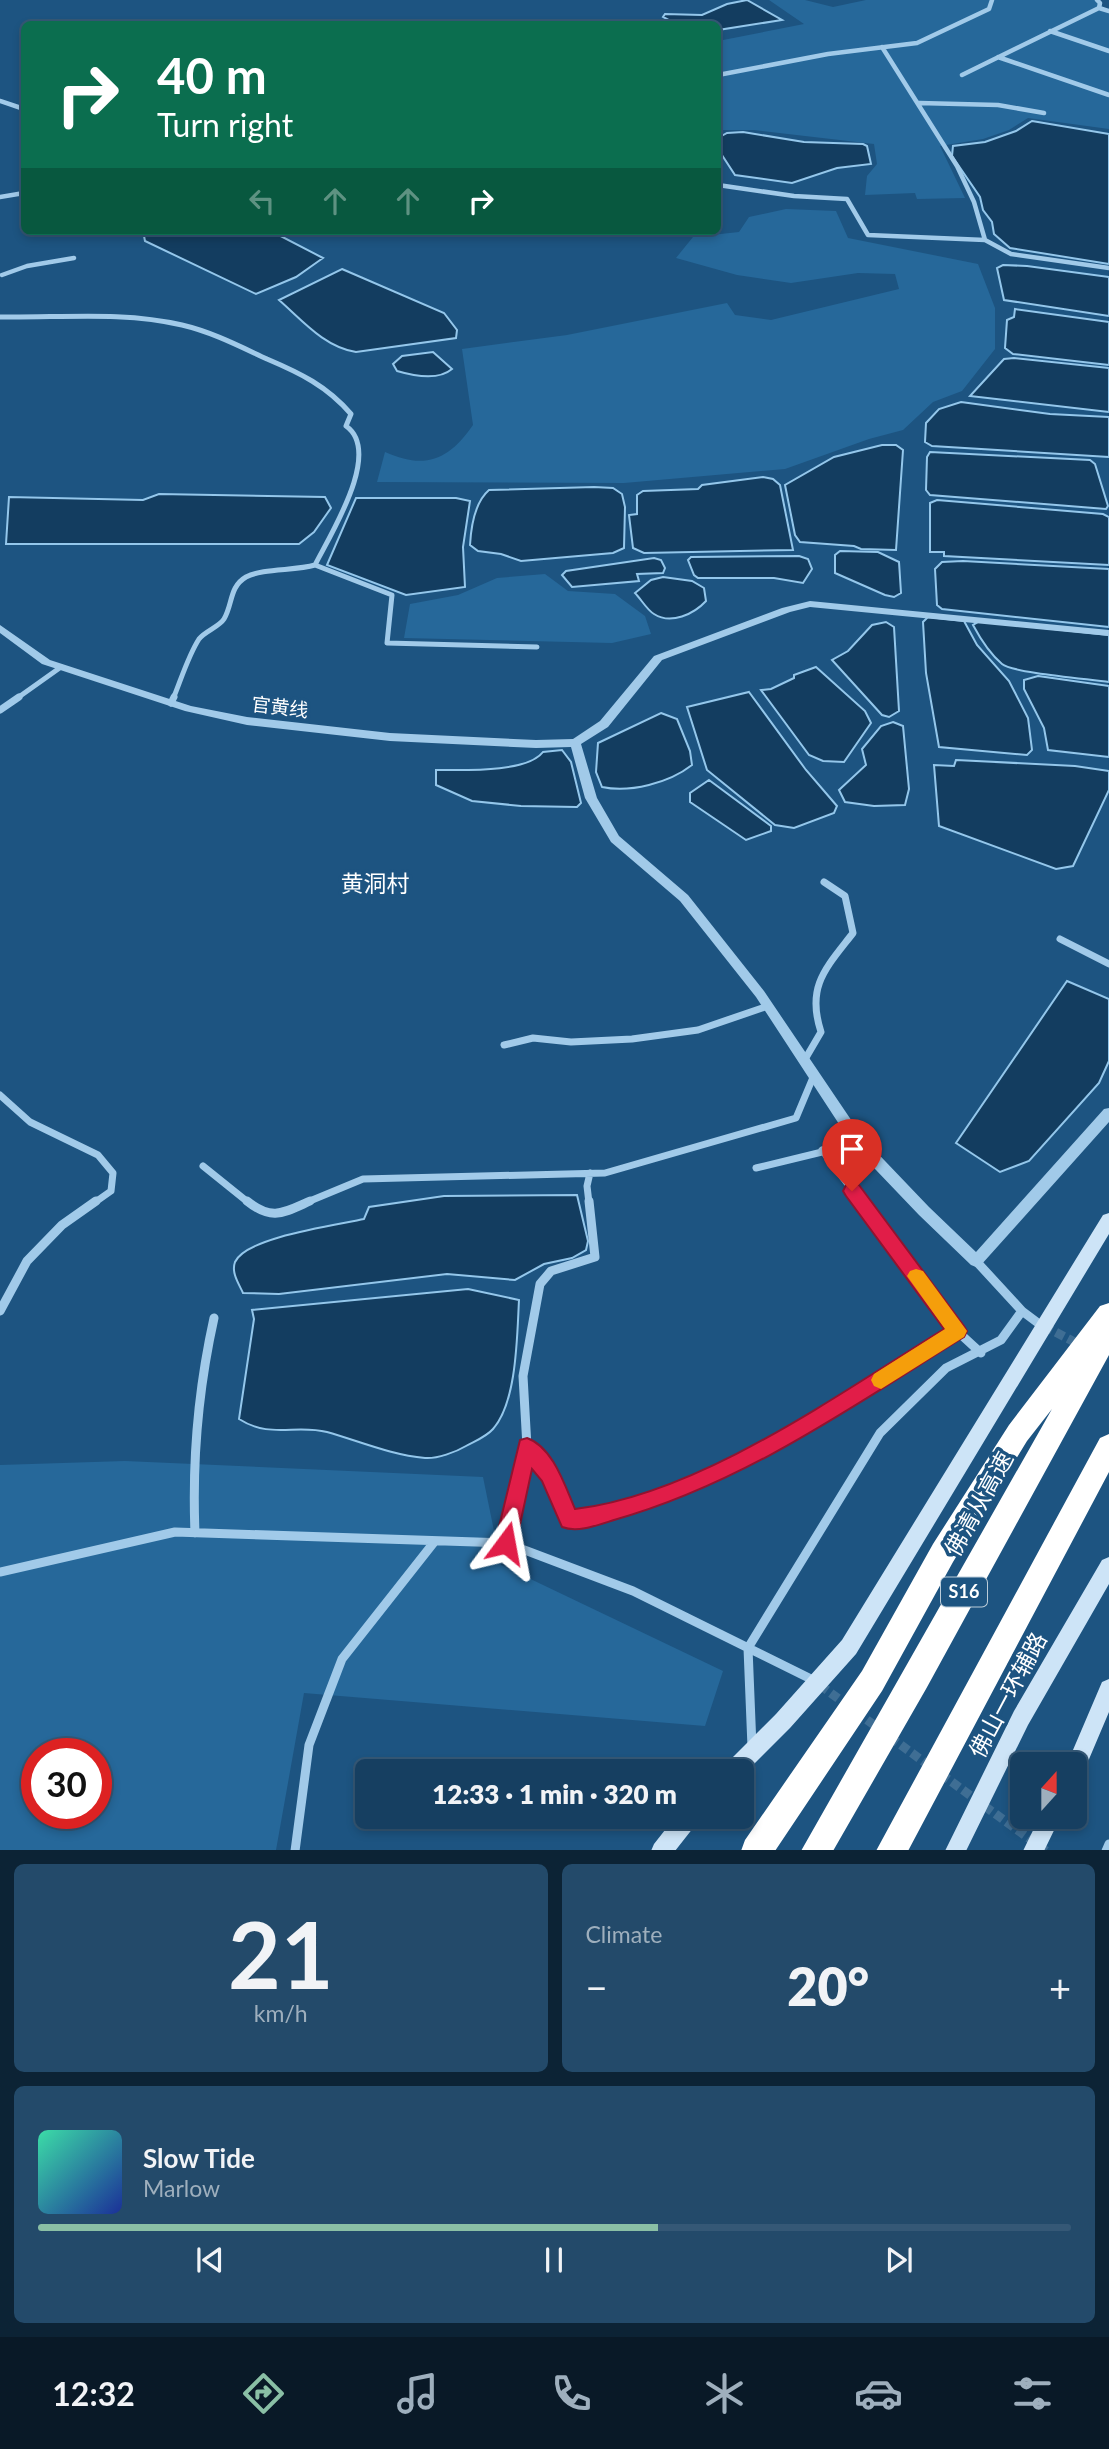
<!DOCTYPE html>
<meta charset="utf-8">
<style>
body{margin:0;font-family:Lato,"Noto Sans SC",sans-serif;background:#234a6a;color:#f1f3f6;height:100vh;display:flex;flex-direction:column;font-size:26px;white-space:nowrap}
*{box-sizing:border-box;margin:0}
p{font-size:23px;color:#9eafbd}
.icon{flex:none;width:38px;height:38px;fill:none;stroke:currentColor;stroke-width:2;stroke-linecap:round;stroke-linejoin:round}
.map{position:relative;height:1850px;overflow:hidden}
.drawer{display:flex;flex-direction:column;gap:14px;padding:14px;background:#0c2335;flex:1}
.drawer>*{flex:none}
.hud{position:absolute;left:21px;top:21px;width:700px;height:214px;border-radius:10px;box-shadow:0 4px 10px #0003,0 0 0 2px #355876;background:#0b6e4f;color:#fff;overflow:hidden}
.needle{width:46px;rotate:21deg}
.buttons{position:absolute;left:1010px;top:1752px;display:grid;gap:14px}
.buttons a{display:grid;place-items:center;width:77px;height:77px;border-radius:10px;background:#163f61;box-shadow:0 4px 10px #0003,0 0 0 2px #355876;font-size:35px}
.speed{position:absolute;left:21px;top:1738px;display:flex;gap:14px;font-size:35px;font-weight:700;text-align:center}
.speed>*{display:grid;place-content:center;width:91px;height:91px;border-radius:50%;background:#163f61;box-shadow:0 4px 10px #0003,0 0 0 2px #355876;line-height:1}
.speed .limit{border:10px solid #d22;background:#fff;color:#111}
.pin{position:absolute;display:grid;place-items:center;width:60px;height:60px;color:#fff;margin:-72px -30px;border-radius:50% 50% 50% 0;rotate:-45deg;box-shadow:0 0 7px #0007}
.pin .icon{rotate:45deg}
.me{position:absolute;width:77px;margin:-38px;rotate:13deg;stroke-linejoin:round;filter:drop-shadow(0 0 5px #0008)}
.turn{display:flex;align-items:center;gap:24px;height:147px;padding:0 21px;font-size:32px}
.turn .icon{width:91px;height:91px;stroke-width:2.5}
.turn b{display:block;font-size:49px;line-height:60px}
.lanes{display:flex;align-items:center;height:66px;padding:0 21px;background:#0003;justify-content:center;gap:35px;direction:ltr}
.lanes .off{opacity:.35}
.big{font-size:52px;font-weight:800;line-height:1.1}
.drawer .widget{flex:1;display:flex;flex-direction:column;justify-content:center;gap:10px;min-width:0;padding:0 24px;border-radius:10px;background:#234a6a}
.drawer .dial{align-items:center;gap:0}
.dial b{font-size:91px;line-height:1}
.song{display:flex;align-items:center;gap:21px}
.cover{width:84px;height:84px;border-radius:10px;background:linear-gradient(135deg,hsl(160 70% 55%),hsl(230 70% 35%))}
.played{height:7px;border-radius:4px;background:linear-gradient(90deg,#8abfa5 60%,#355876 60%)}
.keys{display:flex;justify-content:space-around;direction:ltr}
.heat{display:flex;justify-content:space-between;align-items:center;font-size:38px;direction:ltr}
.drawer .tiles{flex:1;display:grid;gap:14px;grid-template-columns:1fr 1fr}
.widget:last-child{grid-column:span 2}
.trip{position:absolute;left:355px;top:1759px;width:399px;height:70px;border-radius:10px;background:#163f61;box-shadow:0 4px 10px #0003,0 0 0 2px #355876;font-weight:800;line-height:70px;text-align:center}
.tabs{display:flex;height:112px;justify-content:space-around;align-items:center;background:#091927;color:#9eafbd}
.tabs .icon{width:49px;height:49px}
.tabs .selected{color:#8abfa5}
.tabs b{font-size:32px;color:#f1f3f6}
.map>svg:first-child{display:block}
.green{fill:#26689a;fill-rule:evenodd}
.water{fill:#133d60;stroke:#94c7eb;stroke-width:2}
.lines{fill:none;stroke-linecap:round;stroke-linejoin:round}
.minor-tunnel{stroke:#3f6e94;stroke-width:9;stroke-dasharray:9 4.5;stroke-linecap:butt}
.minor-far3{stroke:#a1cae9;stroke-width:4.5}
.minor-far2{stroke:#a1cae9;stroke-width:5}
.minor-far1{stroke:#a1cae9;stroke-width:7}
.minor{stroke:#a1cae9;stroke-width:9}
.tertiary{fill:#a1cae9;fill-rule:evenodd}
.secondary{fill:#cde4f7;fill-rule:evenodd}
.motorway{fill:#fff;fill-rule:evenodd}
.route{fill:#e11d48;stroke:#92132f;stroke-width:2}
.slow{fill:#f59e0b}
.labels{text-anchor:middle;stroke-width:7;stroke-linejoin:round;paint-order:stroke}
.shield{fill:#1d5481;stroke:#bbccd9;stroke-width:2}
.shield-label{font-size:18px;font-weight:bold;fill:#fff}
.street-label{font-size:19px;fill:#fff;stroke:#1d5481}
.quarter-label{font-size:23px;fill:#fff;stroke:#1d5481}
.near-street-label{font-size:23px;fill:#fff;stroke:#1d5481}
</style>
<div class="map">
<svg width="1109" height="1851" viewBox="0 0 1109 1851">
<rect width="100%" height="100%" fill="#1d5481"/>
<path class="green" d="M769 0H805L833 7 866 0H1100L1103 8 1109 10V129L1028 118 1009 130 983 139 940 146 965 198 917 199 915 193 865 195 867 176 877 164 874 144 754 130H723L718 134V41L804 24Z
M786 209 836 211 848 238 978 264 995 308V349L962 391 933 402 903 430 869 439 785 469 624 483 377 482 385 452C425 470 449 460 473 425L462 349 567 335 727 303 735 315 771 320 899 289 895 274 858 273 791 283 737 275 676 258 693 237 739 232 749 217Z
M545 574 568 591 615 594 645 616 651 634 612 643 404 638 410 604 458 595 497 578Z
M125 1461 483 1477 501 1565 723 1671 705 1726 304 1693 276 1850H0V1465ZM37 1754H96V1813H37Z"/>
<path class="water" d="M747 0 782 20 718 30V24H676L663 17 665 14 702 15 727 4Z
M1032 121 1109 134V264L1010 248 994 234 992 222 983 210 980 197 952 156 953 146 985 142 1016 131Z
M743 132 804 142 863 144 867 146 871 164 837 168 792 183 735 175 718 149V138L727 133Z
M143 231H271L323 258 296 277 256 294 145 241Z
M1003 265 1027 266 1109 277V316L1004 300 997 268Z
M342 269 444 313 457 330 456 338 356 352C324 347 302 320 279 300Z
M1015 309 1109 322V365L1013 354 1005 348 1007 320 1014 317Z
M433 352 452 369C438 381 414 376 397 371L393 364 402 356Z
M1014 358 1109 368V412L970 396 1004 359Z
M961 402 1050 414 1109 417V457L932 446 925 442 926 423 939 409Z
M882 445H896L903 450 896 550 861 549 854 546 800 542 795 535 785 485 834 457Z
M930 452 1090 460 1095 464 1108 506 1106 509 930 495 926 490 927 457Z
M763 477 773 479 780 485 793 550 644 553 633 548 629 515 637 514V495L643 491 698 489 702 485Z
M594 487 613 488 622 494 625 507 624 548 613 553 521 561 501 554 478 551 470 545C471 527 474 503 489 490Z
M159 494 325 497 331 508 314 532 299 544H6L9 497 143 500Z
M356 498H456L470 501 463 547 465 587 406 595 327 565Z
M937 500 1103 514 1109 517V565L944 556V552H930V503Z
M840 551 878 552 899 562 901 593 894 597 885 595 835 573V555Z
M799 556 808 559 812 569 803 583 774 578H698L694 575 688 560 691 557Z
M654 558 661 560 665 568 663 573 637 574 639 581 572 587 562 575 566 571Z
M963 561 1109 569V627L942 609 937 605 935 569 942 562Z
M663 577 692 581 704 588 706 601C694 614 671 625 654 614 647 610 641 599 635 593L651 580Z
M928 617 964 621 977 645 1009 681 1028 718 1032 750 1027 755 939 747 926 673 923 622Z
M980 621 1109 635V682C1089 679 1013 673 1002 664 989 653 981 640 973 625Z
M886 622 894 627 899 711 889 717 882 715 832 660 848 651 872 625Z
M816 667 865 711 871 723 844 762 823 761 809 755 761 690 771 689 794 678V675Z
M1038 676 1109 686V757L1048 750 1044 728 1024 689V680Z
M749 692 806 770 837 806 834 813 794 828 775 825 707 770 687 707Z
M661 713 677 719 690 751 692 765C669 783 630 793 602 787L596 772 598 743Z
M893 722 903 726 909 789 905 805 874 806 845 802 839 790 866 765 862 749 881 726Z
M562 750 571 762 581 803 577 807 521 806 472 801 436 785V770C462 770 527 773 543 752Z
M956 760 1075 766 1109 771V790L1073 866 1056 869 939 826 934 765 954 766Z
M709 780 771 826V831L746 840 690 802V793Z
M1067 981 1109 999V1061L1099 1083 1029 1161 1000 1172 956 1143Z
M577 1195 588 1241 586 1250 572 1258 544 1264 515 1280 447 1274 279 1294 243 1293C239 1284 231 1273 235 1262 246 1237 337 1225 364 1219L369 1207 444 1196Z
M468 1289 519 1300C517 1336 517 1402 493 1429 486 1437 475 1441 466 1446 456 1452 437 1459 425 1458 391 1455 359 1441 327 1432 295 1424 270 1439 239 1419L254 1319 252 1310Z"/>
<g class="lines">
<path class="minor-tunnel" d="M1044 1326 1080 1345
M820 1685 847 1705
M856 1712 881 1730
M890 1737 931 1767
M941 1774 1046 1851"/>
<path class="minor-far3" d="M1097 0 1100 3 1099 8 1109 11
M1050 31 1109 51
M882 47 957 166 974 202 985 240
M998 57 1109 95
M718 75 828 54 917 43 989 9 992 0
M962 75 1099 8
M0 101 24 109
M919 103 998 105 1044 113
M718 185 794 196 847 199 868 235 985 240 1011 254 1109 268
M0 197 24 193
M2 275 27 266 74 258"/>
<path class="minor-far2" d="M0 317C60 318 123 311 182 325 212 332 239 346 267 359 300 373 327 386 351 414L346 426C383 452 330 535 315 565 295 571 263 568 246 577 229 587 233 604 224 619 219 627 205 631 199 639 188 656 181 680 173 699
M315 565 392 595 387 643 537 647
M16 699 61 667"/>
<path class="minor-far1" d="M171 703 174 697
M0 710 19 697
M1060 939 1109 964
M504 1045 533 1038 571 1042 632 1039 698 1030 768 1006
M804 1061 821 1032C806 986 826 968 853 933L845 896 824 882
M0 1095 30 1122 98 1155 113 1173 111 1191 94 1203
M822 1150 862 1203
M203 1166 249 1203
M756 1168 859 1143
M305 1203 363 1179 605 1173 796 1118 814 1075
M589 1203 587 1186 590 1173"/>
<path class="minor" d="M247 1201C272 1221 283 1213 310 1201
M860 1201 957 1331
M976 1261 1022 1311 1038 1323
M0 1311 27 1261 62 1225 96 1201
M527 1447 550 1475 569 1520C720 1490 831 1414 957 1331L981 1353
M195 1533C192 1460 198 1390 214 1318
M506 1543 527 1447 523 1376 540 1284 551 1271 595 1257 589 1201
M0 1572 175 1532 506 1543 633 1591 811 1679
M752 1747 748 1648 880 1433 946 1368 1001 1340 1022 1311
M295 1851 309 1745 342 1659 435 1541
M1106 1851 1109 1844"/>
<path class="tertiary" d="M810 601 1109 630V636L810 607 790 612 662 660 608 727 581 744 597 798 619 836 688 895 764 991 864 1139 929 1207 976 1252 1104 1109 1109 1108V1122L981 1265 976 1267 971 1265 919 1215 854 1147 756 997 680 901 611 842 585 798 571 747 536 748 390 741 247 725 185 711 42 664 0 633V625L50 660 191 706 247 717 390 733 536 740 573 739 600 721 654 656 782 608Z"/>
<path class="secondary" d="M1109 1213V1234L856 1654 790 1728 742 1776V1771H723L726 1764 776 1714 842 1640 1103 1215Z
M1109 1557V1584L1028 1725 966 1851H945L1014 1711 1102 1560Z
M1109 1679V1712L1081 1778 1074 1781V1764H1067L1102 1682Z
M676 1816H700L697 1823 675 1851H651L654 1844Z
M1040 1816H1061L1044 1851H1023Z"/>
<path class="motorway" d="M1109 1303V1355L926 1689 833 1851H801L1052 1409 1027 1441 953 1562 882 1691 775 1851H741L745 1840 862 1671 933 1544 1009 1425 1100 1306Z
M1109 1434V1472L908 1851H876L1100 1438Z"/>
</g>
<path class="route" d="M852 1183 859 1185 964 1326 967 1331 964 1337C852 1407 742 1484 614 1520 598 1525 578 1533 562 1527L542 1481 532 1469 516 1543 513 1550 506 1553 498 1550 495 1543 520 1440 527 1438C553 1447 565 1486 575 1509 700 1494 838 1394 944 1329L846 1196 843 1191 846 1185Z"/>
<path class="slow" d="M916 1269 923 1271 967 1331 964 1337 881 1389 874 1386 871 1380 874 1374 945 1329 907 1276 910 1271Z"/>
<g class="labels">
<rect class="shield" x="941" y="1577.5" width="46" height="29" rx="5"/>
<g class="shield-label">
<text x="964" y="1598">S16</text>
</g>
<g class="street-label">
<text transform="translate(280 707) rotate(7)" y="7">官黄线</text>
</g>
<g class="quarter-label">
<text x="375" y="892">黄洞村</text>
</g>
<g class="near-street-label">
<text transform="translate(979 1504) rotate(-61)" y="8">佛清从高速</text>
<text transform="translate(1008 1695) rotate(-62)" y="8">佛山一环辅路</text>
</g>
</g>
</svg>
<div class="buttons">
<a><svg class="needle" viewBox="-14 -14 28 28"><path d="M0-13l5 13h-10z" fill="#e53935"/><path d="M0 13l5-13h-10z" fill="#9eafbd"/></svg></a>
</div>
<div class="speed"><div class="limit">30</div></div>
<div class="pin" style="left:852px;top:1191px;background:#d93025"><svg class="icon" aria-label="arrive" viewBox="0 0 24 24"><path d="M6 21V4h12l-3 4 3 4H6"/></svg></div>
<svg class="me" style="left:506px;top:1543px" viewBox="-20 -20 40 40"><path d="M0-17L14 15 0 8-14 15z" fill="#e11d48" stroke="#fff" stroke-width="4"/></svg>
<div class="trip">12:33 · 1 min · 320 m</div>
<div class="hud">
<div class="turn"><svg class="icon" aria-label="right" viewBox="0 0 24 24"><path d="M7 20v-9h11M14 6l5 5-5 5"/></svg><div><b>40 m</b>Turn right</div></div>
<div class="lanes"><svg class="icon off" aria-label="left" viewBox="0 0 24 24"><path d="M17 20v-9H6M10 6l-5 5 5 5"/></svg><svg class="icon off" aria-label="ahead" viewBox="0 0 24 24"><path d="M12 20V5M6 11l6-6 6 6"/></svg><svg class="icon off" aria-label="ahead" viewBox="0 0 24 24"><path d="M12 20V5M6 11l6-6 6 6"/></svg><svg class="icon" aria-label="right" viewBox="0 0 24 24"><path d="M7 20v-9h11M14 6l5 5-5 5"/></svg></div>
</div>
</div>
<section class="drawer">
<div class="tiles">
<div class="widget dial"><b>21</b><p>km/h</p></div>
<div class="widget"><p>Climate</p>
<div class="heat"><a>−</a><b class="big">20°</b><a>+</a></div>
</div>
<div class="widget">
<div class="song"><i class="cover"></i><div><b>Slow Tide</b><p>Marlow</p></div></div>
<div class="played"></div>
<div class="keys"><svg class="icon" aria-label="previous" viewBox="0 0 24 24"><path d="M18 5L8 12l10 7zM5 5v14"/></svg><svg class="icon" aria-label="pause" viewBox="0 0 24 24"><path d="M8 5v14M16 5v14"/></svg><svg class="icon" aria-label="next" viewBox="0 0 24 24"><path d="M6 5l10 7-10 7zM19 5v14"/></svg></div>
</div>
</div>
</section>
<nav class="tabs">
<b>12:32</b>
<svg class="icon selected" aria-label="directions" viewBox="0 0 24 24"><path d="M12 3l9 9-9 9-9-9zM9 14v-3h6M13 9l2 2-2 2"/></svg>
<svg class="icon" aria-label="music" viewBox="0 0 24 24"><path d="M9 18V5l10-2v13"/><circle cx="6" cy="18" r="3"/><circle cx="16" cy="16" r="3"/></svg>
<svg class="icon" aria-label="phone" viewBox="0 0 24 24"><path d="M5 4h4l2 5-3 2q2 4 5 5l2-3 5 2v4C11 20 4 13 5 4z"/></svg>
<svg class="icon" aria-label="climate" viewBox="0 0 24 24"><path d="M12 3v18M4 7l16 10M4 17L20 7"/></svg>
<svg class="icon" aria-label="car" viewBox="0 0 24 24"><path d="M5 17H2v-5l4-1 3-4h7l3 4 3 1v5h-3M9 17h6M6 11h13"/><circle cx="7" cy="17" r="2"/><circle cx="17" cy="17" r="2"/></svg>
<svg class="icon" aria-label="filters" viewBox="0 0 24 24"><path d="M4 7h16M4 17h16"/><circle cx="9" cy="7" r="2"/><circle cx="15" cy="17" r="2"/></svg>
</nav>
